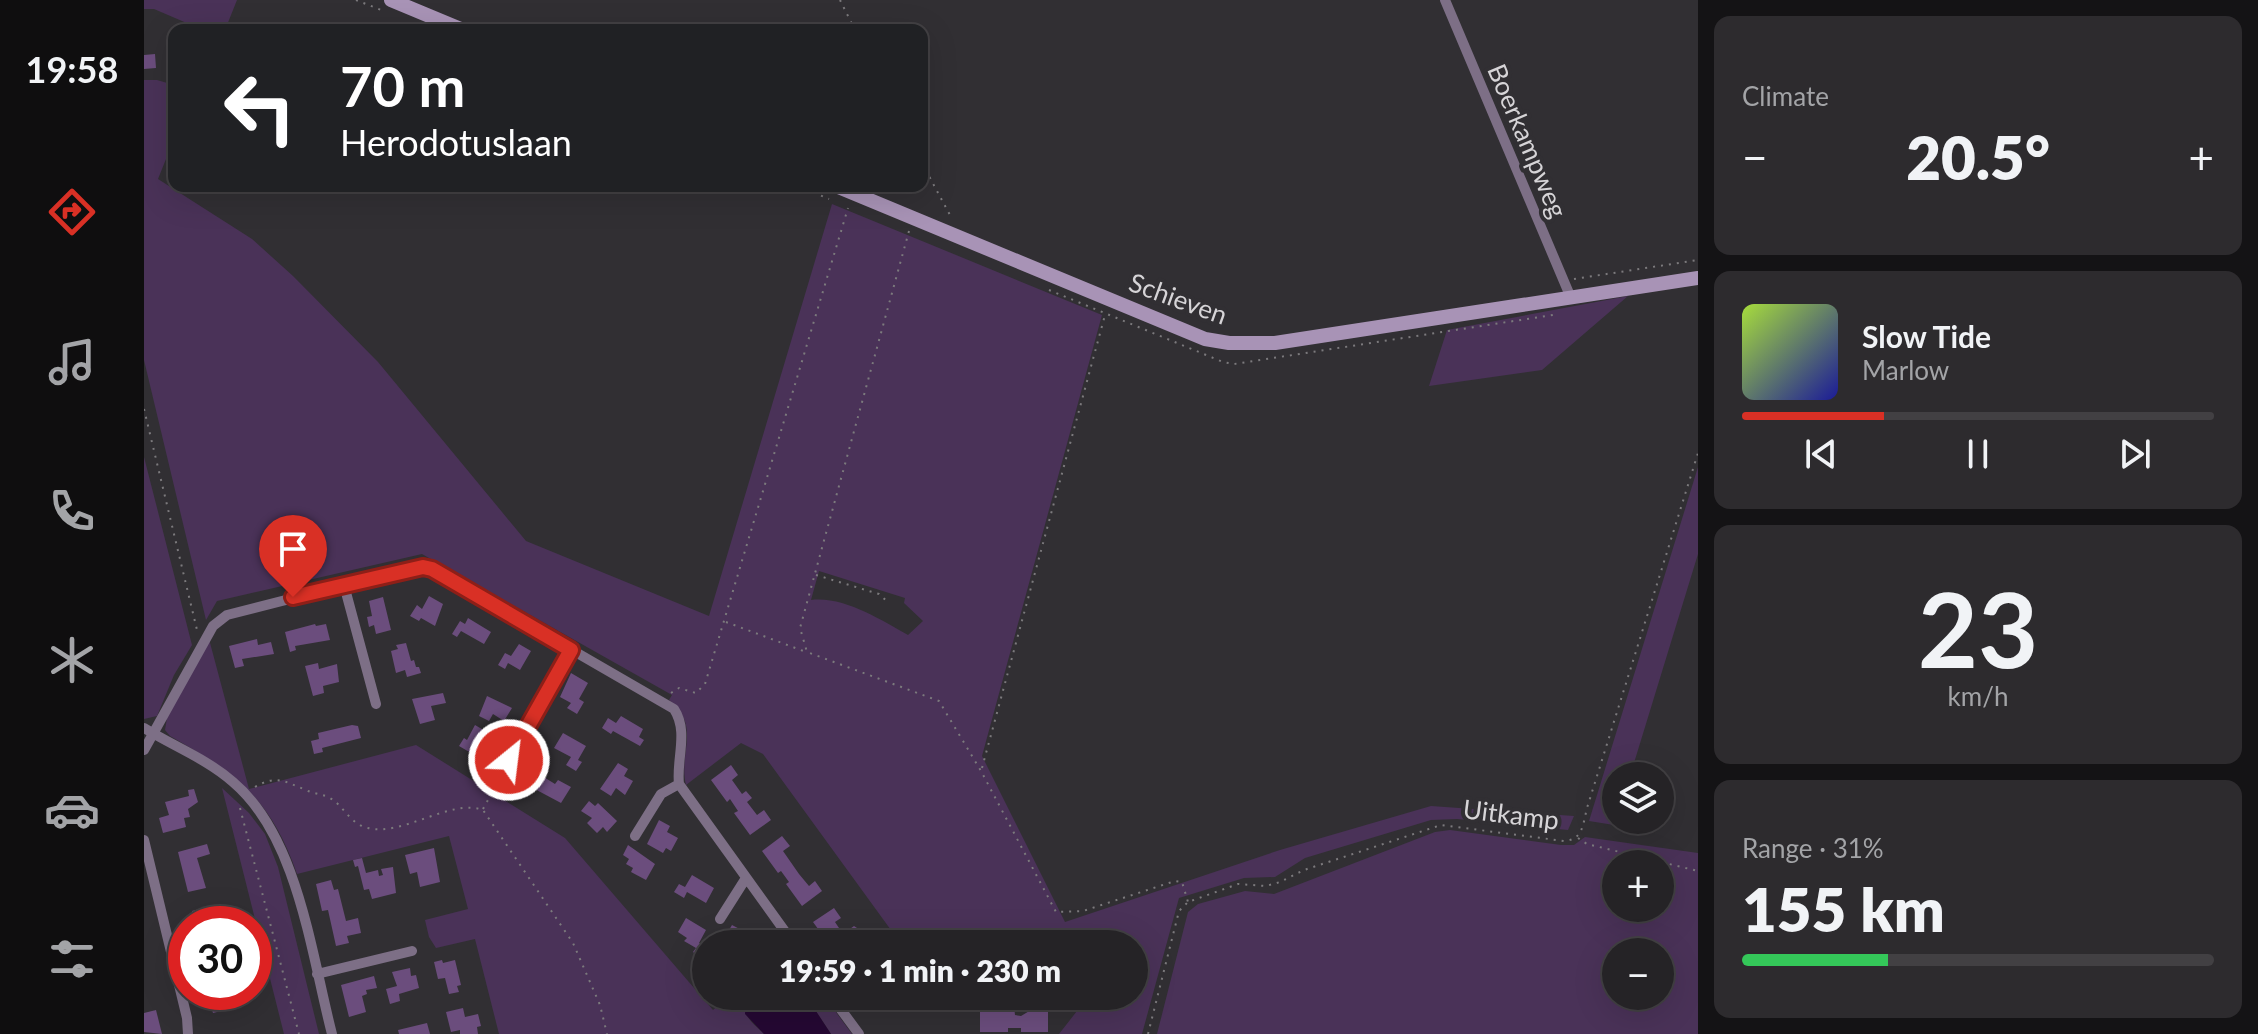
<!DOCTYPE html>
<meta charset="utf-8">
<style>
body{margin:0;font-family:Lato,sans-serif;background:#2d2b2e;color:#f1f3f6;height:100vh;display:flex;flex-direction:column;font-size:30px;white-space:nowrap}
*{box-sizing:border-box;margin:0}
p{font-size:26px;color:#a3a4a7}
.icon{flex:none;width:44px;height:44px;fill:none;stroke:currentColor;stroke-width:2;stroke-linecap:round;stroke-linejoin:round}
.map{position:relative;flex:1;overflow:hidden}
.sheet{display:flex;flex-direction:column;gap:16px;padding:16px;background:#141315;width:560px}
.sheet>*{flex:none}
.banner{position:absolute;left:24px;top:24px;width:760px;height:168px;border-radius:16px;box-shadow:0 8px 32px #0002,0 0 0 2px #424043;background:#202124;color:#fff;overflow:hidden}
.buttons{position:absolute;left:1458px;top:762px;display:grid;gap:16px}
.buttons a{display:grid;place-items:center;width:72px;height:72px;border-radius:50%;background:#252326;box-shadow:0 8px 32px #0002,0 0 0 2px #424043;font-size:40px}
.speed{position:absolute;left:24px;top:906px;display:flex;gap:16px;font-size:40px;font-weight:700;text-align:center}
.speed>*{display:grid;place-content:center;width:104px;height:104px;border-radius:50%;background:#252326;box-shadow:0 8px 32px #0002,0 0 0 2px #424043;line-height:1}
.speed .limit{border:12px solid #d22;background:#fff;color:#111}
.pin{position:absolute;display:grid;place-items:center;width:68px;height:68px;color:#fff;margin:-82px -34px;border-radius:50% 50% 50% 0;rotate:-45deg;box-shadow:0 0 8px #0007}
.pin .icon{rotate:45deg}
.me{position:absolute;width:88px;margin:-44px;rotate:29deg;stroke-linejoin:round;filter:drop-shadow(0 0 6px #0008)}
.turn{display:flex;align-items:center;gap:28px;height:168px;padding:0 40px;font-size:36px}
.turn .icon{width:104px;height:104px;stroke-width:2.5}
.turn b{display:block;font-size:56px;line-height:68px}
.big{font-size:60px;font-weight:800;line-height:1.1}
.sheet .widget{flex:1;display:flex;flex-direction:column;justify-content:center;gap:12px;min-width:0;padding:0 28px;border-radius:16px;background:#2d2b2e}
.sheet .dial{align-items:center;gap:0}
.dial b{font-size:104px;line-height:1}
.song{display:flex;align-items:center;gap:24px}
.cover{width:96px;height:96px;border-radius:12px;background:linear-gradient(135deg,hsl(80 70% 55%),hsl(240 70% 35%))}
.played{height:8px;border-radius:4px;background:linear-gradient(90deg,#d93025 30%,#424043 30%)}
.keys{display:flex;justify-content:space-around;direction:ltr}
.heat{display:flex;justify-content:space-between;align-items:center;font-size:44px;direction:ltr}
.charge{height:12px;border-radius:6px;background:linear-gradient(90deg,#34c759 31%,#424043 0)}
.trip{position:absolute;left:548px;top:930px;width:456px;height:80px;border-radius:40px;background:#252326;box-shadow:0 8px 32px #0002,0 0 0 2px #424043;font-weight:800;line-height:80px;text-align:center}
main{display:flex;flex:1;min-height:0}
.tab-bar{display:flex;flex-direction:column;width:144px;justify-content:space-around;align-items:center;background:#0f0e0f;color:#a3a4a7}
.tab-bar .icon{width:56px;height:56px}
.tab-bar .current{color:#d93025}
.tab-bar b{font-size:36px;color:#f1f3f6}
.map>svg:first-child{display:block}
.green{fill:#4a3258;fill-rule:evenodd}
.water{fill:#250833}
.building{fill:#6b4d7d}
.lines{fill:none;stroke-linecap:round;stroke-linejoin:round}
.path{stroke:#7c7a7d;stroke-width:2;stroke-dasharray:2 6;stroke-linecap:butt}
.street{stroke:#7d6f86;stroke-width:10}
.secondary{stroke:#a893b6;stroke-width:14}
.route-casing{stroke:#8d1f18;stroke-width:20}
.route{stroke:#d93025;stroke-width:14}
.labels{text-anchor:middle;stroke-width:8;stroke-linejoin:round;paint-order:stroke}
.street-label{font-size:26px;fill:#d6d4d7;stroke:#312f33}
</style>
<main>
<nav class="tab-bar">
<b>19:58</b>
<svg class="icon current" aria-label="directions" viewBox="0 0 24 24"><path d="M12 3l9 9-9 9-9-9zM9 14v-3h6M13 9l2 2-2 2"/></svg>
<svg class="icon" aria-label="music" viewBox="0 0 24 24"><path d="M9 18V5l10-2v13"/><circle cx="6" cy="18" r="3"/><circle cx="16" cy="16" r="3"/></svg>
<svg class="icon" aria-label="phone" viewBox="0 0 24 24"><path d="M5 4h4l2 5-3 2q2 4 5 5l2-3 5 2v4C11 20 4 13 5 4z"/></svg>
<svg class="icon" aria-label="climate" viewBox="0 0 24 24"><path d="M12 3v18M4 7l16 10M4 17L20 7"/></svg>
<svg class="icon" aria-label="car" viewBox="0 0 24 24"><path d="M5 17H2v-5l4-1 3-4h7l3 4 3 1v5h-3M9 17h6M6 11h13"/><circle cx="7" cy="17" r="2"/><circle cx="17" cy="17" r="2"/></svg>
<svg class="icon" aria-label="filters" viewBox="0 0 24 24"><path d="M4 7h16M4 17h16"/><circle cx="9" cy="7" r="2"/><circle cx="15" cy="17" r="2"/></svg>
</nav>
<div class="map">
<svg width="1554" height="1034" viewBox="0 0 1554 1034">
<rect width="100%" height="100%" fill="#312f33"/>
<path class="green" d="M0 0H93L81 30H59L10 9H0Z
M0 80H13L30 85V139L14 179 108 239 149 276 234 362 382 541 565 616 688 204 958 315 838 756 921 922 1136 850 1287 806 1430 816 1424 830 1313 819 1287 820 1161 858 1131 877 1100 878 1035 898 998 1034H915L933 1011 917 996H990V944H859L852 938 752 937 619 754 597 743 542 785C534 752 558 727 525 700L528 695 278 554 73 601 62 620 0 360ZM675 571 761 598 760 603 779 621 764 635C737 620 700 596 667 600Z
M1484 296 1398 370 1285 386 1303 330Z
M0 457 48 645 30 675 13 716 0 719Z
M1554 467V554L1486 776H1472L1470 825 1445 821Z
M65 639 105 789 272 745 421 838 569 1010 585 996H602C596 1015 608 1022 620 1034H355L331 939 292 948 285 937 281 920 324 909 305 836 153 874C127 799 93 774 26 736L21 730 23 718Z
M78 788 105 813 121 834 134 867 175 1034H140Z
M1306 830 1417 845H1430L1441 837 1554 853V1034H1013L1044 912 1054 904 1101 891 1130 894 1291 832ZM1472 864H1516V908H1472ZM1472 952H1516V996H1472Z
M662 996H680L708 1034H687Z"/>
<path class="water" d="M602 996H662L687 1034H620L601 1014Z"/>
<path class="building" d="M11 54 12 68 0 69V55Z
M285 596 299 604 291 626 277 618 275 621 266 616 273 605 278 609Z
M239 597 247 630 232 634 230 625 225 627 223 617 228 616 225 601Z
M324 618 347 632 340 644 317 631 313 637 308 634 316 621 321 624Z
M171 624 172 626 182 624 186 640 151 646 152 650 146 652 141 632Z
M113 639 114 645 127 642 130 654 98 659 100 666 91 668 85 646Z
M262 643 267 661 270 660 272 667H275L277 673 263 677 261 670 252 673 247 651 254 649 252 645Z
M375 644 387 651 376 670 364 663 361 669 354 665 361 653 367 656Z
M174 663 175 669 193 664 195 682 179 686 180 693 169 696 161 666Z
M427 673 444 683 435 699 440 702 433 714 423 708 427 703 416 697Z
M299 693 302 703 287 706 291 720 276 724 268 699Z
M343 696 368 708 360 721 349 714 345 721 335 716Z
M477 716 499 729 495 737 500 740 496 746 469 731 467 734 458 728 464 718 472 723Z
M208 725 214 726 217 738 178 748 179 752 170 754 167 741 175 739 174 733Z
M331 725 353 738 355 742 347 755 331 746 327 753 315 746 320 738 323 740Z
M419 733 442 746 434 760 438 762 432 771 422 765 427 757 410 748Z
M474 763 484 769 480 776 489 781 481 795 472 788 467 796 456 789Z
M587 765 594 775 588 780 598 794 602 791 608 798 603 802 613 815 620 810 627 820 606 835 590 813 594 811 586 799 583 802 567 780Z
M395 774 411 784 414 780 427 787 417 803 387 787Z
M50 789 54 802 44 809 46 817 40 818 42 827 19 833 15 818 25 815 21 802 45 796 44 790Z
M445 801 451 806 454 803 473 821 463 832 459 827 453 833 443 823 448 818 437 811Z
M515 820 526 826 523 832 534 838 527 851 522 848 519 853 503 844Z
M638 836 646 846 639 851 655 874 665 886 671 881 678 891 658 906 642 884 645 882 637 871 634 873 618 851Z
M63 844 66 854 53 858 62 888 44 892 34 852Z
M484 845 511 864 502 880 487 872 489 868 482 864 485 859 479 855Z
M290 848 296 882 276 887 273 872 266 874 261 855Z
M218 858 222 873 234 870 235 876 239 875 237 869 249 867 252 893 228 899 225 889 220 890 214 866 211 867 209 860Z
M548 875 570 888 562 903 543 892 540 898 530 892 535 884 541 887Z
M187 880 190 890 194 889 202 921 214 918 217 933 203 936 205 943 192 946 184 910 178 911 172 884Z
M67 906 69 914 61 916 63 924H42V921L50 918 48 911Z
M690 908 697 918 691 922 699 934 710 926 722 934 710 944H685L669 922Z
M542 918 562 930 555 943 560 946 554 956 549 952 552 948 540 941 543 938 534 932Z
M588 925 603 933 596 944H577Z
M298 960 299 963 311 960 317 985 313 986 315 992 305 994 301 978 294 979 290 962Z
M266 968 267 976 272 975 275 988 255 994 256 1001 246 1004 242 989 253 986 248 972Z
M230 976 233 988 222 990 223 994 218 996 222 1012 205 1017 197 985Z
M59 992H78L81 1010 69 1013 67 1006 63 1007Z
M745 996H813V1006L786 1005V1001H772V1005H745Z
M870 1006 871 1015 877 1016 892 1007H904V1032H877V1028H864V1032H836V1007Z
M319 1008 321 1017 334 1014 337 1026 333 1027 334 1034H316V1030L307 1032 302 1012Z
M12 1010 18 1034 0 1032V1013Z
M283 1023 286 1034H255L254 1030Z"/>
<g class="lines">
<path class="path" d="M212 0 237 10
M696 0 711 30
M778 163 807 217
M655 186 685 199
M765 231 656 628 663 652 795 701 837 771 912 912 939 911 1031 881 1038 882 1044 902
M1430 279 1554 260
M905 290 1079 362 1090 364 1409 315
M0 409 53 630
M672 575 735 594 745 603
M582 622 662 652
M527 693 535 688 552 693 561 684 704 208
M838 768 961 315
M111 787C133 774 141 782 162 790 170 794 179 794 186 798 200 806 206 824 224 828 258 837 307 798 339 810L429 943 456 1005 463 1034
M96 808 155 1034
M339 809 361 769
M1434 838 1443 844 1554 871
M1004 1034 1035 911 1044 902 1094 884 1122 886 1136 882 1160 870 1297 825 1420 841C1439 840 1439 824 1443 808L1554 453"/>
<path class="street" d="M1301 0 1427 298
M200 585 232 704
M0 728C29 746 63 759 89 782 154 837 167 953 188 1034
M0 750 69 626 83 615 271 567 288 569 530 709C545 732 532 759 535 784L650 944
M365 760 427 650
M491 836 517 794 535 784
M0 840 43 1018 44 1034
M576 919 602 878
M173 974 268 951
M687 996 715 1034"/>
<path class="secondary" d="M247 0 319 30
M692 186 1061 339 1085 343H1131L1554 278"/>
</g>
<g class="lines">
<defs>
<path id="route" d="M149 597 279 567 288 569 427 650 365 760"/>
</defs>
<use href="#route" class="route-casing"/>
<use href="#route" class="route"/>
</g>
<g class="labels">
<g class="street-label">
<text transform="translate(1383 141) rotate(67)" y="9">Boerkampweg</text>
<text transform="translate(1034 299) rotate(20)" y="9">Schieven</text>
<text transform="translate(1367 815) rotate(7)" y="9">Uitkamp</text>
</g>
</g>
</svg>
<div class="buttons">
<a><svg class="icon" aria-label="layers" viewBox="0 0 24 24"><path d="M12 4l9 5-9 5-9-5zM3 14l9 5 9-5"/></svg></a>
<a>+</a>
<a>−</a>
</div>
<div class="speed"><div class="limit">30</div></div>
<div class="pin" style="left:149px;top:597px;background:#d93025"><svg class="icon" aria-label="arrive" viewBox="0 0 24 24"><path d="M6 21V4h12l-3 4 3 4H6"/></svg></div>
<svg class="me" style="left:365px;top:760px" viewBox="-20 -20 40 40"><circle r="17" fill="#d93025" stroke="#fff" stroke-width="3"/><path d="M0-11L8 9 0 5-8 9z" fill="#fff"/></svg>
<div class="trip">19:59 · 1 min · 230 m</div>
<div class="banner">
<div class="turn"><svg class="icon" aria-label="left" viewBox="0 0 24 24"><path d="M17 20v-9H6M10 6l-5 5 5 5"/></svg><div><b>70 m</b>Herodotuslaan</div></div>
</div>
</div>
<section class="sheet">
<div class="widget"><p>Climate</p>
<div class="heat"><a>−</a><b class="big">20.5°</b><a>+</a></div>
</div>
<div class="widget">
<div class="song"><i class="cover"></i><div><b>Slow Tide</b><p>Marlow</p></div></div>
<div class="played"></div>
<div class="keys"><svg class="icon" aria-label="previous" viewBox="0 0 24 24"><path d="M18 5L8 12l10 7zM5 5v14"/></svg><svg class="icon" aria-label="pause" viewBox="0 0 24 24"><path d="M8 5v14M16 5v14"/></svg><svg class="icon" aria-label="next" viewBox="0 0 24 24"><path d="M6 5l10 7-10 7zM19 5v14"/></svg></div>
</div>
<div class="widget dial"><b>23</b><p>km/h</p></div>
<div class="widget"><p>Range · 31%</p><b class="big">155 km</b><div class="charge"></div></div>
</section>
</main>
